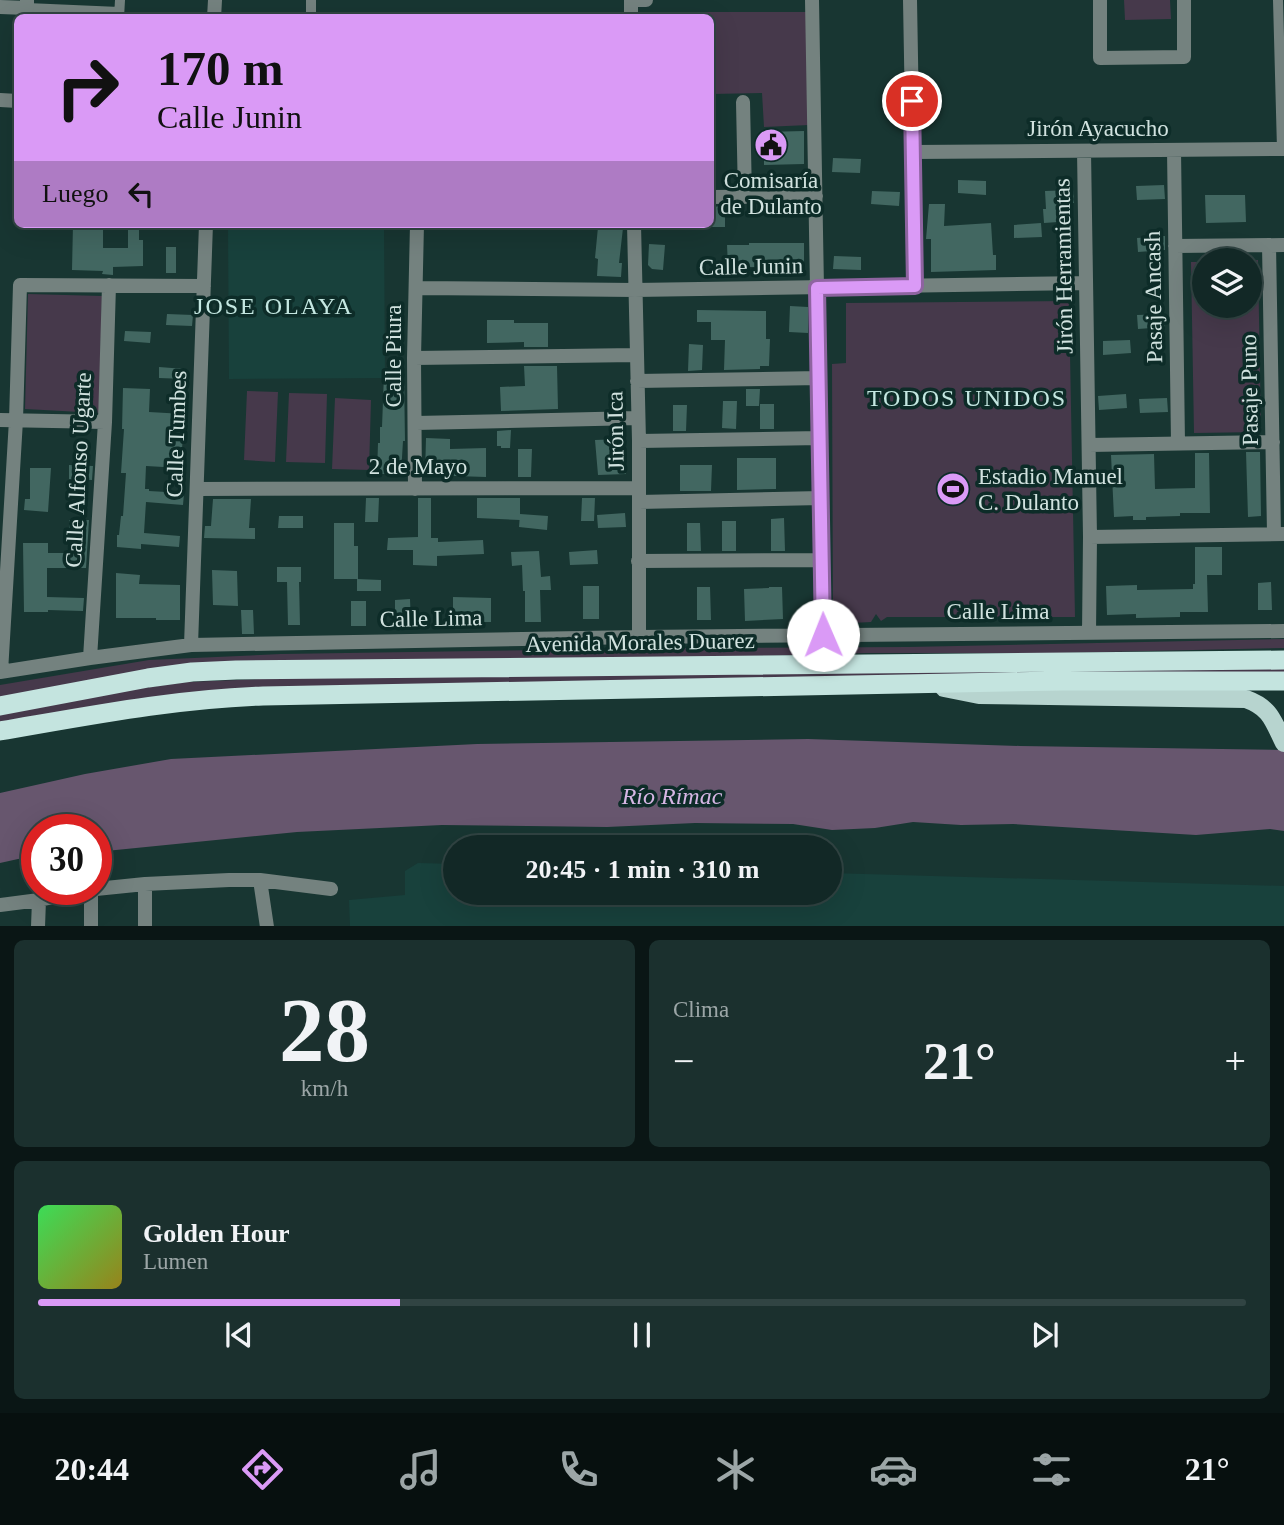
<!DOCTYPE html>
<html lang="es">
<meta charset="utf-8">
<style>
body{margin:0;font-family:Georgia,serif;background:#1b302e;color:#f1f3f6;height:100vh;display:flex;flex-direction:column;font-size:26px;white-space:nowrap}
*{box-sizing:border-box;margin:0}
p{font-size:23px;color:#9ca6a7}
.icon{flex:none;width:38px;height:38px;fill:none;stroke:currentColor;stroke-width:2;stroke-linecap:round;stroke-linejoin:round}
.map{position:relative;height:926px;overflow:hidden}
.drawer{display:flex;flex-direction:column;gap:14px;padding:14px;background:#0a1615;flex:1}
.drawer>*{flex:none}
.banner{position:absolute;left:14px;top:14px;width:700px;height:214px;border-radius:10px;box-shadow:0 7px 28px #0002,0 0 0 2px #314443;background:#da9af6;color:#111;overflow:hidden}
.controls{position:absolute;left:1192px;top:248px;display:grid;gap:14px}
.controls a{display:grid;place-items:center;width:70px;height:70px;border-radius:50%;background:#122826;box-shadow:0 7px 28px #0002,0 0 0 2px #314443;font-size:35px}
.speed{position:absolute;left:21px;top:814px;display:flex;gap:14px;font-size:35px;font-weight:700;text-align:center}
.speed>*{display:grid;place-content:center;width:91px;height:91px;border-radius:50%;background:#122826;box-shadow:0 7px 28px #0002,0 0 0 2px #314443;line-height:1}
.speed .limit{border:10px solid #d22;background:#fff;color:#111}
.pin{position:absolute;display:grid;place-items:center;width:60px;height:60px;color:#fff;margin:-30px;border:4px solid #fff;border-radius:50%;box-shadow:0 2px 7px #0007}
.me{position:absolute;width:77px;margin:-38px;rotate:359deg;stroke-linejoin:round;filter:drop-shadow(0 0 5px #0008)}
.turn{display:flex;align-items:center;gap:24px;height:147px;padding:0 28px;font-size:32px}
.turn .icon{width:91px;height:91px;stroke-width:2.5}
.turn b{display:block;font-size:49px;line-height:60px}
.then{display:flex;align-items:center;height:66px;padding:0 28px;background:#0003;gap:14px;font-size:26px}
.big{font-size:52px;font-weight:700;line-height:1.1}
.drawer .tile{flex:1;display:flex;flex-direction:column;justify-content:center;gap:10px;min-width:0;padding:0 24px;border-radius:10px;background:#1b302e}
.drawer .dial{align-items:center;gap:0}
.dial b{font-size:91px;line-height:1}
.song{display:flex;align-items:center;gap:21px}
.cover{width:84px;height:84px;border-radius:10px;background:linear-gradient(135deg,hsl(130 70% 55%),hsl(50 70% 35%))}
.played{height:7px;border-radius:4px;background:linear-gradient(90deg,#da9af6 30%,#314443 30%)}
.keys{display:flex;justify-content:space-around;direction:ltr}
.heat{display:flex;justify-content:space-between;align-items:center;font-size:38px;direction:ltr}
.drawer .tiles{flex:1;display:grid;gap:14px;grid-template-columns:1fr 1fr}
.tile:last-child{grid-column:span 2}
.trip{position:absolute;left:443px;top:835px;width:399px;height:70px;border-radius:35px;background:#122826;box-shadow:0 7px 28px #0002,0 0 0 2px #314443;font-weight:700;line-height:70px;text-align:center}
.tabs{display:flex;height:112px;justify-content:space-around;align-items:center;background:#07100f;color:#9ca6a7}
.tabs .icon{width:49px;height:49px}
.tabs .active{color:#da9af6}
.tabs b{font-size:32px;color:#f1f3f6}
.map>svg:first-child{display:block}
.built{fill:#18413c}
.green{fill:#46394b}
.water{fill:#67566e}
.building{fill:#426761}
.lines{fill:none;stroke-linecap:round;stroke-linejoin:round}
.pedestrian{stroke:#74827f;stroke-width:10}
.minor{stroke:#74827f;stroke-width:14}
.primary{stroke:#b7d4cf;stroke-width:18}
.trunk{stroke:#c4e4df;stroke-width:19}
.route-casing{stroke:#8e64a0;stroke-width:18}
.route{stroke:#da9af6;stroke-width:12}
.labels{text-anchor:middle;stroke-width:7;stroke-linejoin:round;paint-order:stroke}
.street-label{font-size:23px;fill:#d1e2df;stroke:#0d2c28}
.poi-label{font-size:23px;fill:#d1e2df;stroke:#0d2c28}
.neighbourhood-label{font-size:24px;letter-spacing:2px;fill:#c4e7e1;stroke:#0d2c28}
.water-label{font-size:24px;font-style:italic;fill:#d6b6e4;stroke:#0d2c28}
</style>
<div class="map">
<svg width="1284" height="927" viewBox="0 0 1284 927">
<rect width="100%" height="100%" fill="#183632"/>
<path class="built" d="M384 225 385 378 229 379 228 226Z
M418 863 455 864V892H830V873L1284 886V926H350L349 900 405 895V871Z"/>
<path class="green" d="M1124 0H1170L1171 19 1125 20Z
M644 12H806L809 125 764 127 762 93 711 94 710 18H644Z
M1258 260 1261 432 1194 433 1191 262H1204V306H1250V261H1244Z
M28 294 102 296 99 413 25 409Z
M1069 301 1075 617H887L881 621 876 614 871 622 833 624 832 364 846 363V303Z
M247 391 278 392 275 462 244 460Z
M289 393 327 394 325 463 286 462Z
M335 398 371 400 369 470 332 469Z
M1284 639V648L1060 653H867L579 661 280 662 0 697V685L149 660 281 654 683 648 908 647Z
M1284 664V673L247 690 0 722V715L114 692 187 682 283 678Z"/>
<path class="water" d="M808 739 1020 746 1284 750V831L1270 829 1196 835 1013 824 961 825 913 822 875 828 832 830 793 824 695 823 607 827 442 825 297 832 96 852V830H37V857L18 859 0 863V793L85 774 171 759 477 744Z"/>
<path class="building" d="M804 131V164L764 165V132Z
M833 158 861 159 860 173 832 172Z
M958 180 986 181V195L958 193Z
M1164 185 1165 199 1137 200 1136 186Z
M1073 190 1074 203H1071L1072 221 1044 223 1043 209H1046L1045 191Z
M872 191 900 192 899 206 871 204Z
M1205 195H1245L1246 222 1206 223Z
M929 204H945L944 226 991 223 993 255H996V270L931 272V239H926Z
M725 206V227H710V207Z
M1041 223 1042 237 1014 238V225Z
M73 224H103V248H128V224H139V240H143V266L113 267V275L102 274 103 271 72 270Z
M598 227 623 228 619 263H622L621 277 597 276 598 259 595 258Z
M1165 236V250L1138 252 1137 238Z
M749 243H804V267H728L727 245H749Z
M649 244 665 245 663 270 652 269 648 265Z
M166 247H176V273H166Z
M834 256 861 257V270L833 269Z
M790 306 808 307V333L789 332Z
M697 310 766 311V339H770L769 366H760V369L724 370 725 340H711V322H697Z
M167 314 193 315 192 326 166 325Z
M1165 314V327L1138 329 1137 315Z
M487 320H514V323H548V347H524V342L487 343Z
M125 331 151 332 150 343 124 341Z
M1130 340 1131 353 1103 355V341Z
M689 344 703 345 702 370 688 371Z
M524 366H557L558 409 501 411 500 387 525 386Z
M159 367 185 369V379L159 378Z
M384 374H404L405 441H403L401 474H377L378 443H380V427H382Z
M123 388 150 389 149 412 184 414 181 468 146 466 145 489H149V491L184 493 183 505 146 502 144 533 180 536 179 547 141 544V549L117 547V535H119L121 516H123L126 473H121L124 429H122Z
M746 389H760L759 406H746Z
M1126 394 1127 408 1099 410 1098 396Z
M1167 398 1168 412 1140 413 1139 399Z
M723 401H737L736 429 722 428Z
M760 404H774V429H760Z
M673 405H687L686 431H673Z
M511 430 510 448H501V446H497V431Z
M426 438 450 439V449L486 448V477L425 475Z
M622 439 626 474 598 475 595 440Z
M518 449H532L531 477H518Z
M1246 452H1260L1261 516 1248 517Z
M1195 453H1209L1210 513H1180V516L1146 517V520H1133V516L1114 517 1111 455 1154 454 1155 489 1195 488Z
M737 458H776V489L737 490Z
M69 465 93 466 92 480 69 479Z
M680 465H712L711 491H680Z
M30 468H51L48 512 24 510 25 499H30Z
M366 498H379L378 522H365Z
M418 498H431V538H438V542L483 540 484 554 437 556V566L413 565V550H387L388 538 418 537Z
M477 498H520V520L477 518Z
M582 498H595L594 521H581Z
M213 499H251L249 528H255V539L204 538 205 526H211Z
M625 513 626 527 598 528 597 515Z
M520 514 548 516 547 530 519 527Z
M279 516H303V528H278Z
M784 518 785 551H771V519Z
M69 520H89L86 568H47V597L84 598 83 611 48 610V612H24L23 543H48V553H69Z
M722 521H736V551H722Z
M334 523H354V546H358V579H334Z
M687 523H700L701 551H687Z
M1195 547H1222V575H1207L1208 612H1180V617L1136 618V614L1107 615 1106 586 1137 585V590L1193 589V584H1195Z
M597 550 598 564 570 565 569 552Z
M539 551 541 577 550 576 551 590H540L541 622H525V591H523L522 565 512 566 511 552Z
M277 567H301V582H299L300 625H288L287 582H277Z
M212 570 237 571 238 606 213 605Z
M116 573 140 575 139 584 180 585V620H156V618H116Z
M357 579 381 580V591H357Z
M1271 582 1272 610H1258V583Z
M583 586H599V619H583Z
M697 587H710L711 620H697Z
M769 587H782L783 619 745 621 744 589 769 588Z
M453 597 491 598V622H462L453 618Z
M410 599 411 624H395V600Z
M351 601H366V626H351Z
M241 610H253L254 634H242Z"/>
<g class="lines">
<path class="pedestrian" d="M1278 0 1282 149
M27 8 119 12
M119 18 120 0
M311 18V0"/>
<path class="minor" d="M631 0V18
M631 0H646
M812 0 823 635
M910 0 915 286
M1100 0V58L1184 57V0
M0 7 27 8V0
M214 18 215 0
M0 100 18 101
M743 102 745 197
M1174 150 1178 443
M1084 151 1090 537 1089 633
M913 152 1284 149
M710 197 816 196
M634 224 639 441V637
M1269 245 1274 534
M1175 246 1284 245
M416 288 635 290 1086 283
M414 358 636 355
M637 381 819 378
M0 420 105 422
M416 423 638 418
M639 441 820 438
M1089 445 1273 442
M197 489 638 488
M415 489 414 358 417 224
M639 502 821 498
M1090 537 1284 534
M638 561 822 560
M191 645 206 224
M90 658 105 422 109 285
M0 672 90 658 191 645 639 637 1284 631
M1 672 16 420 20 285 204 286
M260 880 267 927
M145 884V927
M91 889V927
M96 889 145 884 229 880H260L331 889
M0 905 39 900 92 889
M38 927 39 900"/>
<path class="primary" d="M944 688 979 695 1246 699C1271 708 1273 721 1284 743"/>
<path class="trunk" d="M0 706 148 678 192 672 236 670 1284 660
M0 731C88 716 174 699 263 696L1062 681H1284"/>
</g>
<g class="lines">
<defs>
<path id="route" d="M823 635 817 288 915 286 912 101"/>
</defs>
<use href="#route" class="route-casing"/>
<use href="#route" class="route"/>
</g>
<defs>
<symbol id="civic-disc" viewBox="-11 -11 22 22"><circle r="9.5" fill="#da9af6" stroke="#0d2c28"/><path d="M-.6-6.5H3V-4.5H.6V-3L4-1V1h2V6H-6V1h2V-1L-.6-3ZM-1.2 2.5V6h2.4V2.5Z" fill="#111"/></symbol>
<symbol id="stadium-disc" viewBox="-11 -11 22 22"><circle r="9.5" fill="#da9af6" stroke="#0d2c28"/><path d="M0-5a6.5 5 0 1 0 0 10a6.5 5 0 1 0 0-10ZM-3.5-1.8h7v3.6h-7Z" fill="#111"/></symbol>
</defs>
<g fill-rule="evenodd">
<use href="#civic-disc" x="752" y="126" width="38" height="38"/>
<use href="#stadium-disc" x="934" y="470" width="38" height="38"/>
</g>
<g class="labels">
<g class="street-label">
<text x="1098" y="136">Jirón Ayacucho</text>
<text transform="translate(751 266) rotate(-1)" y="8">Calle Junin</text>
<text transform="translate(1063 266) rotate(-91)" y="8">Jirón Herramientas</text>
<text transform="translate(1153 297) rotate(-91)" y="8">Pasaje Ancash</text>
<text transform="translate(393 356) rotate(-90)" y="8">Calle Piura</text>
<text transform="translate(1249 390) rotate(-91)" y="8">Pasaje Puno</text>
<text transform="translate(615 431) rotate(-91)" y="8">Jirón Ica</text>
<text transform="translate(176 434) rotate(-88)" y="8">Calle Tumbes</text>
<text x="418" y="474">2 de Mayo</text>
<text transform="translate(78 470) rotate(-87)" y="8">Calle Alfonso Ugarte</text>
<text x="998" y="619">Calle Lima</text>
<text transform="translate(431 618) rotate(-1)" y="8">Calle Lima</text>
<text transform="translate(640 642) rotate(-1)" y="8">Avenida Morales Duarez</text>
</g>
<g class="poi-label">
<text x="771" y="188">Comisaría<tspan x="771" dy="26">de Dulanto</tspan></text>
<text x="978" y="484" text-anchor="start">Estadio Manuel<tspan x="978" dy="26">C. Dulanto</tspan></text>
</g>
<g class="neighbourhood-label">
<text x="274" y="314">JOSE OLAYA</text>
<text x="967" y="406">TODOS UNIDOS</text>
</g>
<g class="water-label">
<text x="672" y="804">Río Rímac</text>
</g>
</g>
</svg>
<div class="controls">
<a><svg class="icon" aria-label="layers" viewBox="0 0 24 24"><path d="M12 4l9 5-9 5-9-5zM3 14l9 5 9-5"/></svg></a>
</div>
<div class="speed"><div class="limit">30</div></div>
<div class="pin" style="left:912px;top:101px;background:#d93025"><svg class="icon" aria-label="arrive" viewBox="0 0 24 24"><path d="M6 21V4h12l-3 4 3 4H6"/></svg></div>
<svg class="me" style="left:823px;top:635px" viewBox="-20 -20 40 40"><circle r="19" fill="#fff"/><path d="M0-13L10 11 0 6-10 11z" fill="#da9af6"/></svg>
<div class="trip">20:45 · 1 min · 310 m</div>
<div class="banner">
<div class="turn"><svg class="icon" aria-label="right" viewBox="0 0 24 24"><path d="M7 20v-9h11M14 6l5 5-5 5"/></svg><div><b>170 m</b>Calle Junin</div></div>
<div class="then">Luego<svg class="icon" aria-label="left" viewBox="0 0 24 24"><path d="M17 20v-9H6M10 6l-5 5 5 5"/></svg></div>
</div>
</div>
<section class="drawer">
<div class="tiles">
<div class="tile dial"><b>28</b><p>km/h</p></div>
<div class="tile"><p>Clima</p>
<div class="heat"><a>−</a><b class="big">21°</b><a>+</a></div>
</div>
<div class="tile">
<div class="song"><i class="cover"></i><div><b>Golden Hour</b><p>Lumen</p></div></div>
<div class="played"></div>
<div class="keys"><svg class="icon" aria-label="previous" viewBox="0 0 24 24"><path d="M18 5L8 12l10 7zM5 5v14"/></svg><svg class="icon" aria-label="pause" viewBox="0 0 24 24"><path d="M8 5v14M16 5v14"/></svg><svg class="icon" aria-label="next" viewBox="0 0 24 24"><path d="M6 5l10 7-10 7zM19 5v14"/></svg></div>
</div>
</div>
</section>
<nav class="tabs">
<b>20:44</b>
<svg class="icon active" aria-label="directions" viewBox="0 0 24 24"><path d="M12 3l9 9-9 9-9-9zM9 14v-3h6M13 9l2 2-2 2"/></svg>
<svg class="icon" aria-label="music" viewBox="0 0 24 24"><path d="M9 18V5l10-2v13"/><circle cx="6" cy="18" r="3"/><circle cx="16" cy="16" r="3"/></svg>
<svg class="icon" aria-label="phone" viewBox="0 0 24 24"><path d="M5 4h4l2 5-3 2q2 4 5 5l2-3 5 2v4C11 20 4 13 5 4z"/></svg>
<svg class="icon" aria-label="climate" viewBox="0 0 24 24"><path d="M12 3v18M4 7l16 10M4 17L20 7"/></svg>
<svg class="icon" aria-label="car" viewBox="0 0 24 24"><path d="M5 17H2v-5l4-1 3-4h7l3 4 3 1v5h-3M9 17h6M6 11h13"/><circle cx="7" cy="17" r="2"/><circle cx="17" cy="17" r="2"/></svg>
<svg class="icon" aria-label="filters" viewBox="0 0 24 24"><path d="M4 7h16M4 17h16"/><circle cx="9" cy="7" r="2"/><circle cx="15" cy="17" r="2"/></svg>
<b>21°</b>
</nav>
